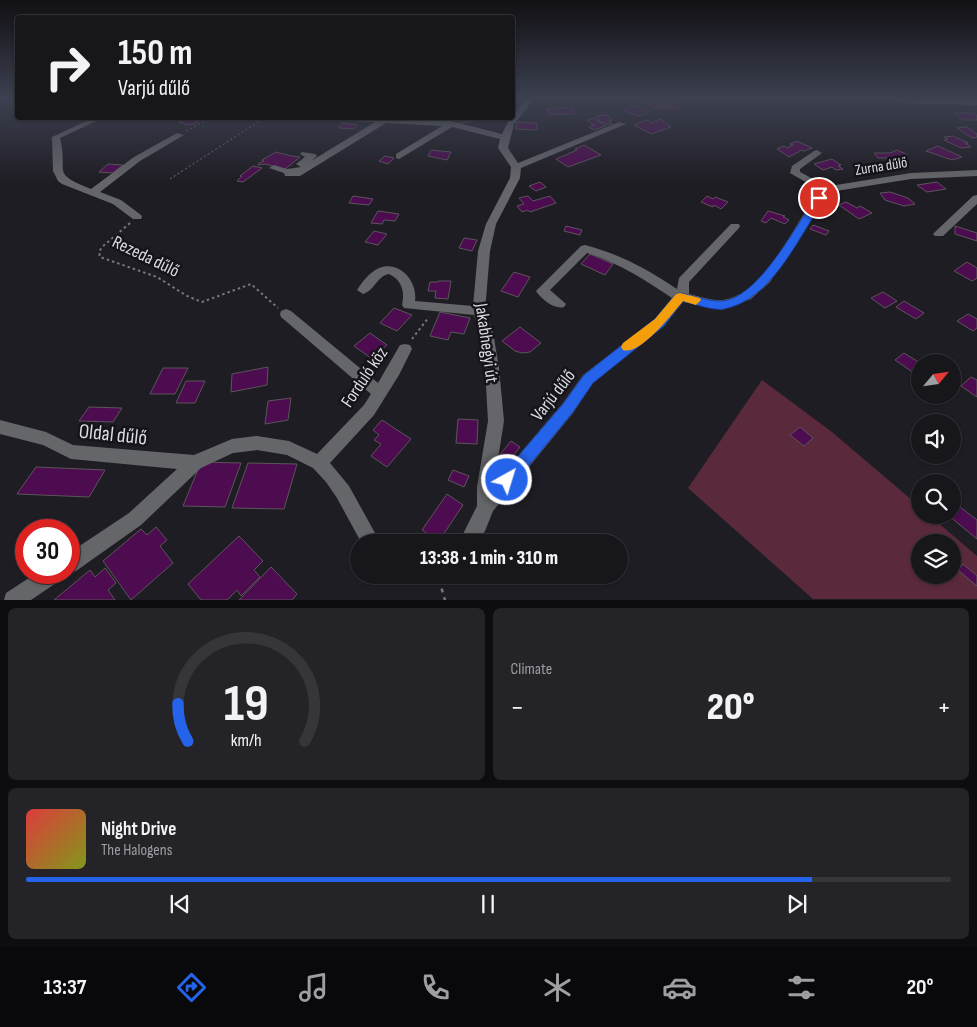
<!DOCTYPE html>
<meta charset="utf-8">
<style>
body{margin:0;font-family:"Sofia Sans Condensed",sans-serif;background:#242328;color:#f1f3f6;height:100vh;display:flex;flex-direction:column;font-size:19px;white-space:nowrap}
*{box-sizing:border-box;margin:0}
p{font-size:16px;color:#9e9fa3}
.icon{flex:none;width:28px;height:28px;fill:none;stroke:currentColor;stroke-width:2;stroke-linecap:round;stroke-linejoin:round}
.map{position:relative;height:600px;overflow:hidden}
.details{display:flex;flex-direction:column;gap:8px;padding:8px;background:#0d0c0f;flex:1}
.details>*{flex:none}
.guide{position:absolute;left:15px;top:15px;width:500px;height:105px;border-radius:5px;box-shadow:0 1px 4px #0004,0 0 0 1px #36353a;background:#17161b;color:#f1f3f6;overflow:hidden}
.needle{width:32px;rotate:61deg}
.fabs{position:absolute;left:911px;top:354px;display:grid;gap:10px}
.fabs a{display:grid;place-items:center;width:50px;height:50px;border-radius:50%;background:#17161b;box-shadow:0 1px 4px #0004,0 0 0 1px #36353a;font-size:25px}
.speed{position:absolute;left:15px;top:519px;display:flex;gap:10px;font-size:25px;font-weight:700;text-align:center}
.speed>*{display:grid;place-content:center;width:65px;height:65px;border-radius:50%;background:#17161b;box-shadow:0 1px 4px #0004,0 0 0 1px #36353a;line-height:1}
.speed .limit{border:8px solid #d22;background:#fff;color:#111}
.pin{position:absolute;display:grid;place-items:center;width:42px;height:42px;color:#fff;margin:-21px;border:2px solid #fff;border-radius:50%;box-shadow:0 1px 5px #0007}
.me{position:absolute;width:55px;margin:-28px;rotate:39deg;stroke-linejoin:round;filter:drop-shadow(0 0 4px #0008)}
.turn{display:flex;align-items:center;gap:18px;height:105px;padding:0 20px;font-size:22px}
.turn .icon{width:65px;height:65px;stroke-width:2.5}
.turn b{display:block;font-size:35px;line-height:42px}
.big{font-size:38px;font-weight:800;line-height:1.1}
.details .tile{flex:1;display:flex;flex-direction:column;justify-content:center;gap:8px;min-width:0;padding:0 18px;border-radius:8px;background:#242328}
.details .dial{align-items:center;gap:0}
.dial svg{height:130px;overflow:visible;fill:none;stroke:#36353a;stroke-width:7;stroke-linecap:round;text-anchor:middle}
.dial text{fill:#f1f3f6;stroke:none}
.song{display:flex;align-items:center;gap:15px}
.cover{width:60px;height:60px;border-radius:8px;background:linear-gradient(135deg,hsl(0 70% 55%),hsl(70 70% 35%))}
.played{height:5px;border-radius:2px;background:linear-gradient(90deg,#2563eb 85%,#36353a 85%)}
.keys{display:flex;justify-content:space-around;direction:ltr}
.heat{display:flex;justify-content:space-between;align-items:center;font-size:28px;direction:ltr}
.details .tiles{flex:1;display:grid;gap:8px;grid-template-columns:1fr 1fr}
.tile:last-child{grid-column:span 2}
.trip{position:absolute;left:350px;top:534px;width:278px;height:50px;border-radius:25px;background:#17161b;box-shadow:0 1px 4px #0004,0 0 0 1px #36353a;font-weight:800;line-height:50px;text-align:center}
.tab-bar{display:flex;height:80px;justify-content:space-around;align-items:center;background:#09090b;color:#9e9fa3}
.tab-bar .icon{width:35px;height:35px}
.tab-bar .selected{color:#2563eb}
.tab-bar b{font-size:22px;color:#f1f3f6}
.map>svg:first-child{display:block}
.green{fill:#5a293c;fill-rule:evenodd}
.building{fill:#4d0c4f;stroke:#5b555b}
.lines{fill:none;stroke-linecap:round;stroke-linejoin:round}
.path-far2{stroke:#79777d;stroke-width:1;stroke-dasharray:2 2.5;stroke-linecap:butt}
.path-far1{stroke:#79777d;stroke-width:2;stroke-dasharray:2.5 3;stroke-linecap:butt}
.path{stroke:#79777d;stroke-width:2.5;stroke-dasharray:4 5;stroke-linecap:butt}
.minor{fill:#646669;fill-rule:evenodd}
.route{fill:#2563eb;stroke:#184099}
.slow{fill:#f59e0b}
.labels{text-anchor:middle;stroke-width:5;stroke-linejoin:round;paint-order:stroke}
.far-street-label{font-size:15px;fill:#dcdbe0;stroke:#15141a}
.street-label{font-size:18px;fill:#dcdbe0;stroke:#15141a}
.near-street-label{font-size:21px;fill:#dcdbe0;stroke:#15141a}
</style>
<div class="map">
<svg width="977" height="600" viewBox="0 0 977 600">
<rect width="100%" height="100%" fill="#1f1d24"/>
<path class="green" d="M640 98H669L683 110H654Z
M762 380 832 432 920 507V515H929L977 556V599H813L688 488ZM920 542H952V575H920Z"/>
<path class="building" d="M633 106 643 107 650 112 638 116 625 111 628 107Z
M556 107 573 109 574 114H548L547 109H556Z
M954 113H974L977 116V120H963Z
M607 115 612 120 609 121 612 124H606L603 122H600L596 116Z
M188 118H200L195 120 198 122 194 124 187 125 179 122Z
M455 118H475L471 119 474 121 461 123Z
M593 118 606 126 594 130 589 127 594 125 587 120Z
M660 119 671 127 651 134 634 125 647 120 653 124 652 122Z
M517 122 537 123V130L516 129Z
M342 123 357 125 354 129 339 128Z
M967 127 977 134V137L972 138 957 128Z
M953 136 968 143H965L971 147 961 148 944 140 948 139 944 137Z
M797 141 812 148 804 151 802 150 789 157 777 149 784 146 787 148 793 145 790 144Z
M584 145 601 155 568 167 556 159 577 150 575 149Z
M938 146 962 157 952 160 926 151Z
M431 150 451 152 447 160 428 156Z
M897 150 908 155 903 158 908 160 902 163 896 160H888L887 158H878L874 153H890Z
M276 152 292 156 300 157 284 170 266 164 258 165 259 163 264 161 262 160Z
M385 156 394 158 388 164 379 161Z
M832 159 841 165 838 166 843 169 836 170 832 167 823 170 814 164Z
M108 164 123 165 113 173 99 172Z
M253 166 262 168 243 182 237 181 242 176H240Z
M540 182 546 187 536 191 529 186Z
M937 182 946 189 927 192 917 185Z
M890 192 908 198 915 204 904 206 885 200 880 193Z
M353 196 373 199 369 205 349 203Z
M528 196 533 201 550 196 556 203 530 212 528 210 522 212 517 206 524 204 519 198Z
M707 196 713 199 715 197 728 202 721 209 714 205 713 207 701 202Z
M846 202 857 208 860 206 872 213 859 219 839 205Z
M378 211 399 214 395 221 384 220 382 224 371 223Z
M768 211 785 216 783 217 789 220 785 224 771 218 766 223 761 221Z
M813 225 829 231 826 235 810 229Z
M566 226 582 230 580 235 564 231Z
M955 226 977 233V241L955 234Z
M374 231 387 234 378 245 365 242Z
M464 238 477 240 472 251 459 248Z
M590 254 613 264 605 275 581 264Z
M967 262 977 268V278L972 281 954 271Z
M514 272 530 277 518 297 501 291Z
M438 281H451L448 299 435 298 436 291H428L430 282H438Z
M883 292 897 301 885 308 871 298Z
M904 301 924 313 916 319 896 307Z
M394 308 412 315 397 331 380 323Z
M440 312 470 318 464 334 451 332 448 340 430 336Z
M968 314 977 319V328L973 331 957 321Z
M520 327 541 343 530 352 522 353 515 351 502 341Z
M370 333 387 345 371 358 354 346Z
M904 353 920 363V377L895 360Z
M268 367 267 385 231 392 232 374Z
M163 368H188L175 394H150Z
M971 377 977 380V397L961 386Z
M186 381H205L195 403H176Z
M291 398 288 420 265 424 268 401Z
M89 407 122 408 113 422 79 421Z
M458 419 478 420 477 444 456 443Z
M382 420 411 439 387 467 371 456 381 444 374 440 379 435 373 430Z
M800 427 813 438 804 446 790 435Z
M511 441 520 447 507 464 498 457Z
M201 462 241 463 225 507 183 506Z
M248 463 297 464 284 509 232 508Z
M36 467 105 470 89 497 17 494Z
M453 470 469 476 464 487 448 480Z
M447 494 463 505 439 541 422 530Z
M952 501 977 520V539L948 515H952Z
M156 527 167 540 160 546 173 563 131 600 103 561 141 529 147 535Z
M239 536 263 561 254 570 260 577 241 596 237 590 227 600H201L188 584Z
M963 564 977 576V586L958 570Z
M271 567 297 594 292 600H239Z
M105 568 116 583 108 590 115 600H54L90 570 95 577Z"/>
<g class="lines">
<path class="path-far2" d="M186 131 211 118
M170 179 264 118"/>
<path class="path-far1" d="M130 223 102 247 99 252 100 257 157 277 187 296 202 302 251 284 278 308
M412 339 429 317"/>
<path class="path" d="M439 580 445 600"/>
<path class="minor" d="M524 98H532L529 106 514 124 508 148 518 163 619 122 626 124 521 168 520 178 496 224 490 251 485 311 493 332 499 368 504 421 494 484 563 403 583 375 654 320 672 298C645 280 619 263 587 253L550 290 566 304 564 307C555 310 541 299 536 291L581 246 585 245C622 255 645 268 677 289L679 278 731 224H739L740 226 739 228 689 282V294C698 296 713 301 723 300 769 293 794 219 823 188L811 185 790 173 792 166 814 151 817 150 822 153 800 169V172L817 181 836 185 911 173 977 170V176L911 179 836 191 832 190 824 199 770 282 751 299 722 310 683 302 664 326 593 383 573 413 493 511 485 531 478 542H459L477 506V487L488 421 485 368 479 332 474 315 404 308 402 305C405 292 402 280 389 274 377 276 374 291 363 294L357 290C362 282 370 272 379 268 400 260 418 282 415 301L473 306 478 251 486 224 510 178 511 167 498 148 500 139 452 127 399 159 396 158V154L442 126 386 123 300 176H285L284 173 269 168 274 165 287 169 301 167 296 164 305 157 300 154 302 152 315 154 317 156 311 161 375 122 344 121 340 118H385L451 121 502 134 510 118H512V114L521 106Z
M896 99 977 101V105L899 103 895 101Z
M93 118H103L60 138C69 174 49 172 91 189L134 157 177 133 184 135 140 161 100 192 121 200 141 215 142 217 141 219H133L113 204 62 184 58 181 53 171 52 137Z
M977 195V204L943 236H935L933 234 935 232 973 196Z
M286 309 291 311 378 383 400 345 405 344 410 345 412 349 399 375 374 415 330 463 349 486 380 542H361L337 498 326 482 313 468 287 455 257 450 233 453 201 468 141 525 76 571 69 573 67 572H69V553L129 513 177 469 71 459 43 445 0 434V420L46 432 73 445 194 455 232 439 257 436 289 441 317 454 364 405 371 394 281 317 280 314 281 311Z
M38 572H64L62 579 31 600H4L6 593Z
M409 575H434L432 582 425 584 411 582Z"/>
</g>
<linearGradient id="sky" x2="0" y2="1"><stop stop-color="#111014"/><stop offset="0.54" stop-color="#3c4050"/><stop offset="1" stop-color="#3c4050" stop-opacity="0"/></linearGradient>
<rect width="977" height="182" fill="url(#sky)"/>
<path class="route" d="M819 195 823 198 819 208C795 244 770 300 724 309 713 311 695 304 683 301L664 326 593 383 573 412 513 485 507 487 502 485 500 480 502 475 563 404 584 375 655 319 676 294 680 293C692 295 711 302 722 301 756 299 791 234 809 208L815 196Z"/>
<path class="slow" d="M680 293 700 298 701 300 696 305 683 301C673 313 640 356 623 350L621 347 623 343 655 319 676 294Z"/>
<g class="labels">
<g class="far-street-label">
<text transform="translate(881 166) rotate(-9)" y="5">Zurna dűlő</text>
</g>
<g class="street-label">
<text transform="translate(146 256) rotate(26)" y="6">Rezeda dűlő</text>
<text transform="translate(487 343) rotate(82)" y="6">Jakabhegyi út</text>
<text transform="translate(364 377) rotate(-56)" y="6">Forduló köz</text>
<text transform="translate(553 395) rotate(-52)" y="6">Varjú dűlő</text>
</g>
<g class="near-street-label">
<text transform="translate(113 434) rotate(6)" y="7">Oldal dűlő</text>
</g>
</g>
</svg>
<div class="fabs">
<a><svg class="needle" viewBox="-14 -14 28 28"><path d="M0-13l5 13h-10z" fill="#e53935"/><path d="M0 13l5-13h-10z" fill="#9e9fa3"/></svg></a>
<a><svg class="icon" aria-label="sound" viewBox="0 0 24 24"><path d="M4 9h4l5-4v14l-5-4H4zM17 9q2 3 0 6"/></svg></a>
<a><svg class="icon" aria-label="search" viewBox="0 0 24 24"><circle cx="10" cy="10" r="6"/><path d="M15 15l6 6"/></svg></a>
<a><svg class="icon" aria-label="layers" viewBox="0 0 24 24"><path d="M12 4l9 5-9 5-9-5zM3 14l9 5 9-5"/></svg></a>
</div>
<div class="speed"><div class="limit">30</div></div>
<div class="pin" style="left:819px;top:198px;background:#d93025"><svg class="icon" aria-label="arrive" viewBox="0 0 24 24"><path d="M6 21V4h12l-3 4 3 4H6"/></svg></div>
<svg class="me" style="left:507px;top:480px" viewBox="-20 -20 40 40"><circle r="17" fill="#2563eb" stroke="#fff" stroke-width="3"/><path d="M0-11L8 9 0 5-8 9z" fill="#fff"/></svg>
<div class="trip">13:38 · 1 min · 310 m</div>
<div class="guide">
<div class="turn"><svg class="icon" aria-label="right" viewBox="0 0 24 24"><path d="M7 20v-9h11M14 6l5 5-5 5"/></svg><div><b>150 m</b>Varjú dűlő</div></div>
</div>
</div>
<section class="details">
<div class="tiles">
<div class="tile dial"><svg viewBox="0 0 100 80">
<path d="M14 69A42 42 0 1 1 86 69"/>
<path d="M14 69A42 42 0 0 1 8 46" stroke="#2563eb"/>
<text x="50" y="56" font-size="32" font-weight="700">19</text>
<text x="50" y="72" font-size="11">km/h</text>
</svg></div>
<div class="tile"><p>Climate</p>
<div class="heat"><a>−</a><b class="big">20°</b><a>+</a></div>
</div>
<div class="tile">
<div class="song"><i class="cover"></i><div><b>Night Drive</b><p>The Halogens</p></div></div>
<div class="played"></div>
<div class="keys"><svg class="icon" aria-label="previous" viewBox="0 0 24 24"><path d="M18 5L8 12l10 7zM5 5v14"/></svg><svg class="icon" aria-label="pause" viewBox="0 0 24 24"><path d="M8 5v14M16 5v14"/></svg><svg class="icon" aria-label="next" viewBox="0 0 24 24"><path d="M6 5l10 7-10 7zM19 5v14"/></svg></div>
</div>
</div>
</section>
<nav class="tab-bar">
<b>13:37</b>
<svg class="icon selected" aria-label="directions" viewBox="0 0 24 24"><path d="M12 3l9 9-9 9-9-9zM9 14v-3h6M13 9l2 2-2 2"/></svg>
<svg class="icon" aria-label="music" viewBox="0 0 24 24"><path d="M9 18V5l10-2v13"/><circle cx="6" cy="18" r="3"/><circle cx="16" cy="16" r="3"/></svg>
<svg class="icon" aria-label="phone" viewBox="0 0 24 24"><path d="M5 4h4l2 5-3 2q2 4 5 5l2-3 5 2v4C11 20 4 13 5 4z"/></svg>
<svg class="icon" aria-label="climate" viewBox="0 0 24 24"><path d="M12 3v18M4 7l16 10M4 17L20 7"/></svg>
<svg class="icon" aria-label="car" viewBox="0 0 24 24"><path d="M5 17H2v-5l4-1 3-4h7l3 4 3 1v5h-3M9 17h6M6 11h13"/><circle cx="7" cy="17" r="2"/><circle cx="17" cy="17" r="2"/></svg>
<svg class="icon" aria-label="filters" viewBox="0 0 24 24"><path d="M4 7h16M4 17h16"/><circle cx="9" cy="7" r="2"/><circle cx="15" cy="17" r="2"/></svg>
<b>20°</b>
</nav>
